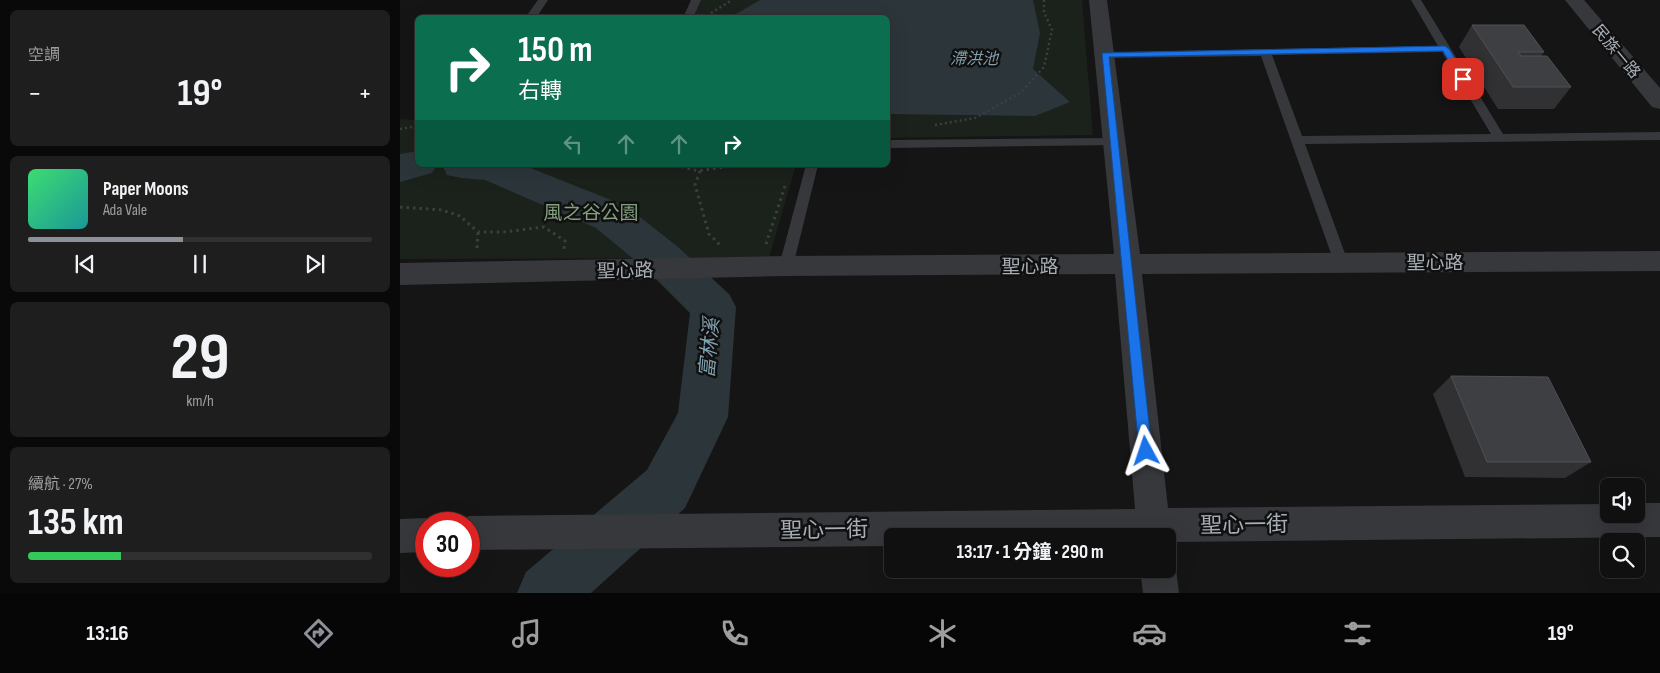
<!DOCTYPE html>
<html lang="zh-TW">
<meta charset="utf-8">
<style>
body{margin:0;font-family:"Sofia Sans Condensed","Noto Sans TC",sans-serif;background:#1e1e1e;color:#f1f3f6;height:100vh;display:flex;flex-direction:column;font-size:19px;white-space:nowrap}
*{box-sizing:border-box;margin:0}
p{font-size:16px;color:#9c9d9f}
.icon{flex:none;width:28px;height:28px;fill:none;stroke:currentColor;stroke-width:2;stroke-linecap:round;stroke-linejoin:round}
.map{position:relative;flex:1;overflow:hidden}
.side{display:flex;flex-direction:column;gap:10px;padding:10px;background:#090909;width:400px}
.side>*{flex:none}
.hud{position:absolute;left:15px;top:15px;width:475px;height:152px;border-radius:8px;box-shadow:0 5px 20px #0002,0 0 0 1px #303030;background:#0b6e4f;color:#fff;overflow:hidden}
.fabs{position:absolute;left:1200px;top:478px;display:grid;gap:10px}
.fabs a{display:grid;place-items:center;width:45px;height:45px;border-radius:8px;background:#101010;box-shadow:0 5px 20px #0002,0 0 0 1px #303030;font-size:25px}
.speed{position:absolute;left:15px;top:512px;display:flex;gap:10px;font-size:25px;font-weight:700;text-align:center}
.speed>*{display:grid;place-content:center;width:65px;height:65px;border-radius:50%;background:#101010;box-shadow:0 5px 20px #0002,0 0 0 1px #303030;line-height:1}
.speed .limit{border:8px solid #d22;background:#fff;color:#111}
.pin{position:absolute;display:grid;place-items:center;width:42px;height:42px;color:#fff;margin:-21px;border-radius:10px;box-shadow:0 2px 8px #0006}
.me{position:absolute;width:55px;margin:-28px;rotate:355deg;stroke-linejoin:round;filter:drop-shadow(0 0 4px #0008)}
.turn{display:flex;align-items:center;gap:18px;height:105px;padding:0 20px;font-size:22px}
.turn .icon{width:65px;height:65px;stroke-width:2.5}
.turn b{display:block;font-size:35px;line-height:42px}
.lanes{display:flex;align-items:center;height:48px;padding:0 20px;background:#0003;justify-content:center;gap:25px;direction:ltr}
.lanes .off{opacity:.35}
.big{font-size:38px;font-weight:700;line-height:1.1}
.side .widget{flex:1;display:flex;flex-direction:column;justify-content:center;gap:8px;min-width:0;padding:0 18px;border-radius:8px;background:#1e1e1e}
.side .dial{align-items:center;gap:0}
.dial b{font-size:65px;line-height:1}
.song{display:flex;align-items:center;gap:15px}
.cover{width:60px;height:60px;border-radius:8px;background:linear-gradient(135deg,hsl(140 70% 55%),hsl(180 70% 35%))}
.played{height:5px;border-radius:2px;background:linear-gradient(90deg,#8c9099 45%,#303030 45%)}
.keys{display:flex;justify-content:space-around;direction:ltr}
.heat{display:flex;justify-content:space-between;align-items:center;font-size:28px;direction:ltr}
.charge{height:8px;border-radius:4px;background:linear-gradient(90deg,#34c759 27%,#303030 0)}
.trip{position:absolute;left:484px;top:528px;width:292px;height:50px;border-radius:8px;background:#101010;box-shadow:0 5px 20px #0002,0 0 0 1px #303030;font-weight:700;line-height:50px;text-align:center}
.tabs{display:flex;height:80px;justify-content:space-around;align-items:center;background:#060606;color:#9c9d9f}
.tabs .icon{width:35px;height:35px}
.tabs .on{color:#8c9099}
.tabs b{font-size:22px;color:#f1f3f6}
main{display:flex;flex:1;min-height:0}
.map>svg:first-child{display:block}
.green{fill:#1b211b}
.water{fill:#2c363a}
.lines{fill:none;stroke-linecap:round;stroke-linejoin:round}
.river{fill:#2c363a;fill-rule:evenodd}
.path-far1{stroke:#3c3f42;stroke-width:2.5;stroke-dasharray:2 3;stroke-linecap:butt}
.path{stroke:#3c3f42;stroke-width:3;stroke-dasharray:2.5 4;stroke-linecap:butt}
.lane{fill:#36383b;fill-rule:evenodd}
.street{fill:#36383b;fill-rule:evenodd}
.wall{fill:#313134}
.building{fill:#3e3f42;stroke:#4e5054}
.route{fill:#1a73e8;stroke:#114b97}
.labels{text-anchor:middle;stroke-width:5;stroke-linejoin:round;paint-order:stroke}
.far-street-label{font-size:16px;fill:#a7aeb6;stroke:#101011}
.far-water-label{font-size:16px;font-style:italic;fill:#80a1af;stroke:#101011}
.park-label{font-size:19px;fill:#83a07f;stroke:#101011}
.street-label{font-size:19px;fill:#a7aeb6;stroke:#101011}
.water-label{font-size:20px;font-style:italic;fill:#80a1af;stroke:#101011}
.near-street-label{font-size:22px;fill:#a7aeb6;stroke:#101011}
</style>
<main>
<section class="side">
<div class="widget"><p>空調</p>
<div class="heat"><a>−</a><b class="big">19°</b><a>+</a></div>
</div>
<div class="widget">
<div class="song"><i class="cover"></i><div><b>Paper Moons</b><p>Ada Vale</p></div></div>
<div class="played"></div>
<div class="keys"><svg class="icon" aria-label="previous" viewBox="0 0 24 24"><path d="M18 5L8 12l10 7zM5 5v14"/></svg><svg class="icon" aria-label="pause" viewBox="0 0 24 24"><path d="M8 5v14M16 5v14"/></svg><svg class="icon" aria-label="next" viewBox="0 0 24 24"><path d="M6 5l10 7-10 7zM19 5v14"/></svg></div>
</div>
<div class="widget dial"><b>29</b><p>km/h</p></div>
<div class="widget"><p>續航 · 27%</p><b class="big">135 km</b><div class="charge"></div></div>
</section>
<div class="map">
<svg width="1260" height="593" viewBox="0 0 1260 593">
<rect width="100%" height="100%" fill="#151516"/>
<path class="green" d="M301 0H682L693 135 488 138V18H293Z
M0 119 17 120 18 165H396L369 258 0 259Z"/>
<path class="water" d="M360 0H633L640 33 633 69 670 102 635 116 488 114V18L331 17Z"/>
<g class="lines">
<path class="river" d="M18 151V165H37L32 173 0 182V154Z
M42 165H123L226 206 278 247 329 294 336 307 328 417 285 508 191 593H117L126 572 247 470 278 413 290 313 248 271 196 228 85 180 61 178 47 175Z"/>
<path class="path-far1" d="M311 13 332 0
M535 125 575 118 620 93 644 67 652 30 644 12V0
M0 129 18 126"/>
<path class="path" d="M275 165 298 171 337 165
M300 171 295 185 309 234 320 245
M0 207 42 210 60 216 78 232H104L144 227 165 241 164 249
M366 244 385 186
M77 248 78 232"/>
<path class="lane" d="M138 0H148L136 18H125Z
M291 0H301L293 18H283Z
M1011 0H1021L1103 134 1260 132V140L905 144 948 262 946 266 941 268 936 266 934 262 861 56 705 58 699 55 705 52 1038 46ZM1042 52 1091 134 902 136 872 55Z
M713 138 719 142 717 145 488 148V140Z
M406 165H418L393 266 391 270 386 272 381 270 379 266Z"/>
<path class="street" d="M689 0H707L740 254 1260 251V271L742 274 768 508 1209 504V514H1236V503H1260V537L769 542 768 545V536H492V546L69 550V524H56L57 521 69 516 735 509 715 274 386 276 0 285V263L386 256 714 254Z
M1165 0H1184L1260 88V109L1252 107Z
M26 518 39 524H26V552L0 553V519Z
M768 555 771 556 776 569 779 593H743L740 569H768Z"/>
</g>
<path class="wall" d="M1072 25 1144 52 1141 56 1171 87 1154 109H1098L1059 47Z
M1051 376 1191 462 1165 478 1065 477 1033 394Z"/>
<path class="building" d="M1072 25H1124L1144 52H1118L1121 56H1147L1171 87H1113Z
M1051 376 1148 377 1191 462H1087Z"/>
<path class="route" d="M1045 46 1049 49 1068 79 1066 81H1060L1043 51 709 57 752 451 750 455 746 457 741 455 739 451 702 53Z"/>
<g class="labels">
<g class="far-street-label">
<text transform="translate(1217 51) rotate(50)" y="6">民族一路</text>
</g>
<g class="far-water-label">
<text x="574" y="64">滯洪池</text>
</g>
<g class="park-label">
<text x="191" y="219">風之谷公園</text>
</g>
<g class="street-label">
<text x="1035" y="269">聖心路</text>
<text x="630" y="273">聖心路</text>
<text transform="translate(225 270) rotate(-1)" y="7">聖心路</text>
</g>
<g class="water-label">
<text transform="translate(309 348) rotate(-85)" y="7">富林溪</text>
</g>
<g class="near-street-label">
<text transform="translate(844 524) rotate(-1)" y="8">聖心一街</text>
<text transform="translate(424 529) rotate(-1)" y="8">聖心一街</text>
</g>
</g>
</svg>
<div class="fabs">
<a><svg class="icon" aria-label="sound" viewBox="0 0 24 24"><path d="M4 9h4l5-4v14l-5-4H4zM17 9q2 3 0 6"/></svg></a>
<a><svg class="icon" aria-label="search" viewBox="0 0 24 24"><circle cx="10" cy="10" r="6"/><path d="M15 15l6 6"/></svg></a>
</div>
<div class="speed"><div class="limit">30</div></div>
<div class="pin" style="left:1063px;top:79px;background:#d93025"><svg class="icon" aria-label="arrive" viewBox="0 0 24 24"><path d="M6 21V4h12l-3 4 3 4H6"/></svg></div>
<svg class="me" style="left:746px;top:451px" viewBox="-20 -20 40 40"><path d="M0-17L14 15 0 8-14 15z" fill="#1a73e8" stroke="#fff" stroke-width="4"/></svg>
<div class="trip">13:17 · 1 分鐘 · 290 m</div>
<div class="hud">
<div class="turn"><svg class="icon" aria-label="right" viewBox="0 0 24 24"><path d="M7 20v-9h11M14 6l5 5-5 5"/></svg><div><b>150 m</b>右轉</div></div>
<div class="lanes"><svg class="icon off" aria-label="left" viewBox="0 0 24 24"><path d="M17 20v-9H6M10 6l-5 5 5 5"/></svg><svg class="icon off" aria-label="ahead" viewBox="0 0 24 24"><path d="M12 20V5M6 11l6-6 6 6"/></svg><svg class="icon off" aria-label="ahead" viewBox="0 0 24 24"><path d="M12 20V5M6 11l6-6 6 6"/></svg><svg class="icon" aria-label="right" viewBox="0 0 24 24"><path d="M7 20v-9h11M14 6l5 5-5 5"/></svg></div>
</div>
</div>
</main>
<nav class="tabs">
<b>13:16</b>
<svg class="icon on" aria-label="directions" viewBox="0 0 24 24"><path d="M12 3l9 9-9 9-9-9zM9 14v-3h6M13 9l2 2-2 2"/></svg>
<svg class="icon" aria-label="music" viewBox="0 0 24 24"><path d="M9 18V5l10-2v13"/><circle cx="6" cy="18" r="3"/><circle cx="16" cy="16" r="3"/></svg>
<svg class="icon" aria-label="phone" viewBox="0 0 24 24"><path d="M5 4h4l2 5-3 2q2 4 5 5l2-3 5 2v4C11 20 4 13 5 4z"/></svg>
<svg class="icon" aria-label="climate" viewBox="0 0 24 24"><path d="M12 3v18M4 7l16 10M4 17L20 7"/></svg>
<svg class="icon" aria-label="car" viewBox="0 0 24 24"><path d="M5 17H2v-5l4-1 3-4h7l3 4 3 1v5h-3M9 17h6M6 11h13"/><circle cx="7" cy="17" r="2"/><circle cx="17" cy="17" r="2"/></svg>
<svg class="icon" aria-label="filters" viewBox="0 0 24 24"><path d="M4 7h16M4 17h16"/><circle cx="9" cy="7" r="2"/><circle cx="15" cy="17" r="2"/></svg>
<b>19°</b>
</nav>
